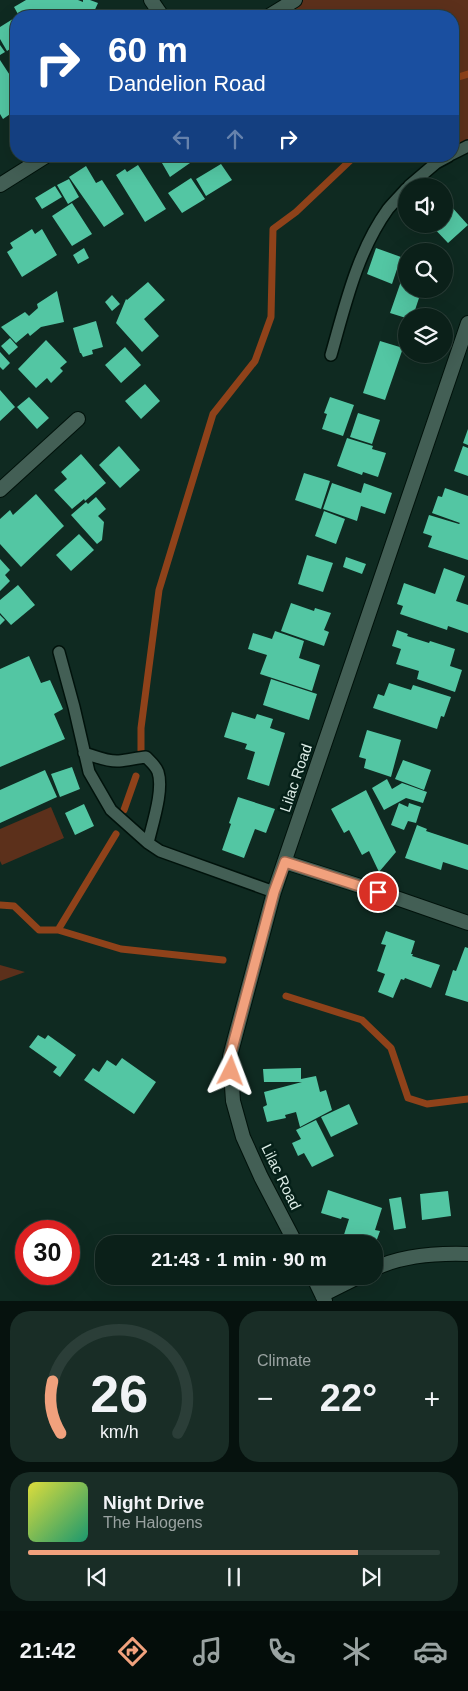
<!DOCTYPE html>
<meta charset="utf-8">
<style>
body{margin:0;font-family:Arial,sans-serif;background:#192d26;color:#f1f3f6;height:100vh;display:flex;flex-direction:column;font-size:19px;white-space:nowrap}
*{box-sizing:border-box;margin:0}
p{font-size:16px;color:#9aa3a2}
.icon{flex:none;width:28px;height:28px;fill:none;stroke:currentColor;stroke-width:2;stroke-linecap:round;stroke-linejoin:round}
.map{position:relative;height:1301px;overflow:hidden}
.drawer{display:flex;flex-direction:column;gap:10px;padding:10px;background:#06120e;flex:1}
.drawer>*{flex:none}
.banner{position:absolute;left:10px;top:10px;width:449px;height:152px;border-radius:20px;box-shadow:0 5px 20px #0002,0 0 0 1px #2b3e38;background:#1a4fa0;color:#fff;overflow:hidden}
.fabs{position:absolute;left:398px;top:178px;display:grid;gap:10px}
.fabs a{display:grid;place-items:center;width:55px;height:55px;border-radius:50%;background:#0b2019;box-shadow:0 5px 20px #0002,0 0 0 1px #2b3e38;font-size:25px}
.speed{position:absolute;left:15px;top:1220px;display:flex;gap:10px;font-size:25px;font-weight:700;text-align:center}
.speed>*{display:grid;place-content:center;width:65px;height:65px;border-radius:50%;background:#0b2019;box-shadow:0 5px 20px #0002,0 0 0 1px #2b3e38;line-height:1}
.speed .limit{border:8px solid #d22;background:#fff;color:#111}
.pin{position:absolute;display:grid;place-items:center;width:42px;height:42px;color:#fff;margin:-21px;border:2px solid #fff;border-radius:50%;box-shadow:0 1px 5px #0007}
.me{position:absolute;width:55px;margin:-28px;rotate:3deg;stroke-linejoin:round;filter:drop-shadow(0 0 4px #0008)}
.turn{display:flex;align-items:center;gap:18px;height:105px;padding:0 15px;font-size:22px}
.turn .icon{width:65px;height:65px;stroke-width:2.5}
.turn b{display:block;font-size:35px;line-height:42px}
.lanes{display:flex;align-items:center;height:48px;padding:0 15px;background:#0003;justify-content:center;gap:25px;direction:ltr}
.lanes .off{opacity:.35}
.big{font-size:38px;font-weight:800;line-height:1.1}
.drawer .widget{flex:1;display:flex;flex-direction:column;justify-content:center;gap:8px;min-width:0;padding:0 18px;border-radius:20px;background:#192d26}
.drawer .dial{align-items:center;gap:0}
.dial svg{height:130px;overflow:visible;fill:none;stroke:#2b3e38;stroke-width:7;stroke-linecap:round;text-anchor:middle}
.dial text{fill:#f1f3f6;stroke:none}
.song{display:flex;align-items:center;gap:15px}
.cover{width:60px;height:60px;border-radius:8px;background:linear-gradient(135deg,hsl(60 70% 55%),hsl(160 70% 35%))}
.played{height:5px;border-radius:2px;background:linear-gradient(90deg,#f1a17d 80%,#2b3e38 80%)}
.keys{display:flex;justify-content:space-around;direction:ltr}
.heat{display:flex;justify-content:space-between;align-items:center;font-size:28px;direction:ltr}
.drawer .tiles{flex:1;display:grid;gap:10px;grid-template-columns:1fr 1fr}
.widget:last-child{grid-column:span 2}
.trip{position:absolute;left:95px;top:1235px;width:288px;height:50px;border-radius:20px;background:#0b2019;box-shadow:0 5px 20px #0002,0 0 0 1px #2b3e38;font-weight:800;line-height:50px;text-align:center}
.tabs{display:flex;height:80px;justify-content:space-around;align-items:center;background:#040d0a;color:#9aa3a2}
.tabs .icon{width:35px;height:35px}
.tabs .selected{color:#f1a17d}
.tabs b{font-size:22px;color:#f1f3f6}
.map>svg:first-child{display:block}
.green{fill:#5c301b}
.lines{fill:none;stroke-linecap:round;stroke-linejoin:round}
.stream{stroke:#8f421a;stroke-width:7}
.building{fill:#53c6a3}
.service-casing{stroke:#00120b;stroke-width:14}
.minor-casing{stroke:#00120b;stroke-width:16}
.tertiary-casing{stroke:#00120b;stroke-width:16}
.service{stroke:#435f55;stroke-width:11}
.minor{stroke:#435f55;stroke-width:14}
.tertiary{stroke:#435f55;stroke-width:14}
.route-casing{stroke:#9d6951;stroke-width:12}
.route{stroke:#f1a17d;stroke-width:9}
.labels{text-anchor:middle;stroke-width:5;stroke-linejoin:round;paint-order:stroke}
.street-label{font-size:15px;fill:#deeee8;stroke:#052018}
</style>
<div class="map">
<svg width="468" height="1301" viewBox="0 0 468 1301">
<rect width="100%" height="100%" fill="#0f2a21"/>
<path class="green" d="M295 0H468V146L453 154 452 16H299L287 5Z
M51 807 64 838 2 865 0 861V829Z
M0 965 25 972 0 981Z"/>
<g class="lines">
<path class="stream" d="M452 79 468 74
M141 750V728L159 590 213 414 255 361 271 317 273 229 296 212 355 156
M124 810 136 776
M0 905 14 906 39 930H58L116 834
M58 930 121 949 223 960
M286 996 362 1020 391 1048 408 1098 427 1104 468 1099"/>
</g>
<path class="building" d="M26 0H78L83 2V0H90L98 3 92 16H19L14 7Z
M16 17V45L7 51 0 39V27Z
M0 45 5 52 0 55Z
M0 60 15 83 16 82V110L3 119 0 114Z
M158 156H200L170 177Z
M221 164 232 180 206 196 196 179Z
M138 165 166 209 145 222 116 175 125 169 127 172Z
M86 166 96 183 102 180 124 214 104 227 69 177Z
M191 178 205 199 182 213 168 193Z
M69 179 79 197 68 204 57 185Z
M55 186 62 197 42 209 35 198Z
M72 203 92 234 72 246 52 216Z
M450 205 468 225 448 243 430 224H444V211Z
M32 229 35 234 42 229 57 255 22 277 7 252 13 248 10 243Z
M84 248 89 258 78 264 73 255Z
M376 248 401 257 392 284 367 274Z
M406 267V289H422L413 316H406V318L390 313Z
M148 282 165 300 144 319 159 336 142 352 116 323 126 299 127 300Z
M57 291 64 322 41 327 30 336 28 333 16 343 1 327 25 312 29 316 38 308 37 304Z
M112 295 120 304 112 311 105 302Z
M96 321 103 347 92 350 93 354 83 357 81 353H80L73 328Z
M10 338 18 347 9 355 1 346Z
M46 340 67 362 60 368 63 371 51 383 47 378 36 388 18 369Z
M380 341 403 348 385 400 363 393Z
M125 347 141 365 121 383 105 365Z
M0 352 10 363 3 370 0 367Z
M145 384 160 401 141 419 125 401Z
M0 390 15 407 0 421Z
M29 397 49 418 37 429 17 407Z
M330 397 354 405 343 436 322 429 327 414 324 413Z
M358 413 380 420 372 444 350 437Z
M468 429V445L463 443Z
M347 438 373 446 372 449 386 453 378 477 363 472 362 475 337 466Z
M119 446 140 470 120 488 99 465Z
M463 446 468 448V476L454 471Z
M81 454 106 483 85 501 84 499 72 509 54 490 67 479 61 472Z
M304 473 330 481 321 509 295 500Z
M332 483 361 493 364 483 392 493 385 514 361 506 357 521 323 509Z
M445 488 468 496V560L428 547 432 536 423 533 429 515 459 524 460 523 432 513 438 496 442 497Z
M36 494 64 526 21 567 0 544V519L10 510 13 515Z
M96 497 106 509 98 516 104 522 102 540 97 544 71 515 86 502 88 504Z
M324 511 345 519 336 544 315 536Z
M79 534 94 550 71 571 56 555Z
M307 555 333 563 323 592 298 584Z
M346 557 366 564 362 574 343 567Z
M0 559 10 570 5 575 10 581 0 591Z
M444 568 465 576 456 601 468 605V633L448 626 447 630 400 614 403 606 397 604 404 583 435 594Z
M18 585 35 605 11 625 0 613V600Z
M291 603 314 611 315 608 331 613 324 630 329 632 324 646 281 631Z
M0 615 5 620 0 625Z
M397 630 408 634 407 636 429 643 430 641 455 649 450 666 462 670 455 692 417 679 419 671 396 664 401 649 392 646Z
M275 631 304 641 299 658 320 665 312 691 260 674 267 655 248 649 253 633 272 639Z
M29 656 41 683 50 680 63 709 54 714 65 739 0 767V669Z
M271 679 317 694 309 720 263 705Z
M389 683 411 690 413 685 451 697 444 717 441 716 437 729 373 708 378 694 384 696Z
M232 712 255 719 257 714 273 719 270 728 285 733 269 786 247 779 255 752 245 749 247 744 224 737Z
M367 730 401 740 391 777 364 768 366 759 359 757Z
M403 760 431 770 424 790 395 779Z
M72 767 80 789 60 797 51 774Z
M45 770 57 797 0 823V790Z
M387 779 392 789 402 783 427 792 423 803 406 798 384 810 372 788Z
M366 790 396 852 379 872 369 851 362 855 349 830 344 833 331 809Z
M238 797 275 809 266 833 255 829 244 858 222 850 231 824 229 823Z
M399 803 408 807 409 803 421 807 416 823 408 821 404 830 391 825Z
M84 804 94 826 75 835 65 813Z
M417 825 427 829 426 831 468 845V870L443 862 441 870 405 858Z
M386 931 415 941 411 954H413L412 956 440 965 431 988 405 978 404 980 401 979 393 998 378 992 385 974 377 971 386 945 381 944Z
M465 947 468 948V1002L445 995 453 970 456 971Z
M38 1035 45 1039 48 1035 76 1055 60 1077 53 1072 57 1067 29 1047Z
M122 1058 156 1082 134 1114 84 1080 93 1068 99 1072 107 1060 116 1066Z
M301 1068V1079L316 1076 320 1092 326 1090 332 1110 300 1127 296 1112 285 1115 286 1118 267 1122 263 1107 267 1105 264 1092 302 1082H264L263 1069Z
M349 1104 358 1124 331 1137 321 1117Z
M316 1120 321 1130 301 1139 296 1130Z
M321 1130 334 1156 312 1167 304 1153 298 1156 292 1143Z
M328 1190 382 1208 375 1230 380 1231 376 1242 360 1237 358 1244H341L349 1219 342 1217 341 1219 321 1213Z
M448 1191 451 1216 422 1220 420 1194Z
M401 1197 406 1228 394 1230 389 1199Z"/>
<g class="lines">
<defs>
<path id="service" d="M452 154 468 146
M409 186 436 163 449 156
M331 355C345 306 357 252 388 209 394 202 400 196 406 189
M59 652 74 707 89 772 111 810 148 843 160 851 274 892
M84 753C95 756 107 762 119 761 128 760 137 758 146 757 151 762 156 766 158 772 164 790 152 825 148 843"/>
<path id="minor" d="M151 0 162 16
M0 490 78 419
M285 862 379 892 468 923
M296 1244 261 1177 243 1137 233 1101 230 1056 274 892 468 323
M374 1269C402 1255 437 1253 468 1254
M313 1276 325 1301
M322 1295 360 1276"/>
<path id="tertiary" d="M269 16 295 0
M0 185 46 156"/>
</defs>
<use href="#service" class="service-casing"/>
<use href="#minor" class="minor-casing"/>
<use href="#tertiary" class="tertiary-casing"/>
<use href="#service" class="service"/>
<use href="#minor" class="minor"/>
<use href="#tertiary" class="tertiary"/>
</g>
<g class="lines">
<defs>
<path id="route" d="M231 1071 230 1056 274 892 285 862 378 892"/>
</defs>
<use href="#route" class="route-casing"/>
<use href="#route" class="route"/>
</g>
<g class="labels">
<g class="street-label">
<text transform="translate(296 778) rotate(-71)" y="5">Lilac Road</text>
<text transform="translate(281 1177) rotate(64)" y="5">Lilac Road</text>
</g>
</g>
</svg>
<div class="fabs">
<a><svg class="icon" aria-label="sound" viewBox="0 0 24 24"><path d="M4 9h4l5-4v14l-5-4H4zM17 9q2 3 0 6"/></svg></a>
<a><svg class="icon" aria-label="search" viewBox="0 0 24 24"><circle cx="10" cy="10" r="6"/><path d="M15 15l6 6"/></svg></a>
<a><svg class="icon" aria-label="layers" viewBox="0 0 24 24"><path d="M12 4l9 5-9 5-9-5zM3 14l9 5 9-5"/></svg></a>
</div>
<div class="speed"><div class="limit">30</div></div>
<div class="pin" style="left:378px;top:892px;background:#d93025"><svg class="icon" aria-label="arrive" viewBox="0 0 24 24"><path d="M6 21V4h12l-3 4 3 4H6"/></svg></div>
<svg class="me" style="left:231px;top:1071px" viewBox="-20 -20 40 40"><path d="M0-17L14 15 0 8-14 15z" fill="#f1a17d" stroke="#fff" stroke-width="4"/></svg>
<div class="trip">21:43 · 1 min · 90 m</div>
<div class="banner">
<div class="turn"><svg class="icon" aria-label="right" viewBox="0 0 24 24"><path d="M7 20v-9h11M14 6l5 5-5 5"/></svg><div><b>60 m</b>Dandelion Road</div></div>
<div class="lanes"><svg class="icon off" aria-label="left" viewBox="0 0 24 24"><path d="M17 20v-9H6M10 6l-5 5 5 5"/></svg><svg class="icon off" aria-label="ahead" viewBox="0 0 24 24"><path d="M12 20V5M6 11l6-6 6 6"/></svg><svg class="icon" aria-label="right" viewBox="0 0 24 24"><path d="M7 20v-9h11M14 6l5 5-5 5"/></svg></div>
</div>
</div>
<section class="drawer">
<div class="tiles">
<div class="widget dial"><svg viewBox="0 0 100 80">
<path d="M14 69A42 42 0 1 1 86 69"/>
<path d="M14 69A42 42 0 0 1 9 37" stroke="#f1a17d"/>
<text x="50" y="56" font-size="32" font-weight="700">26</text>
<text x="50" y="72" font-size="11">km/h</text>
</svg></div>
<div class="widget"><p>Climate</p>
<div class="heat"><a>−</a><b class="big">22°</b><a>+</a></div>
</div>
<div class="widget">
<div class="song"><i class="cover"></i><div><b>Night Drive</b><p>The Halogens</p></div></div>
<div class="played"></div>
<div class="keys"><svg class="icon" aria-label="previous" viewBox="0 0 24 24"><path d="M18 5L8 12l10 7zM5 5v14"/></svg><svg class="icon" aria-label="pause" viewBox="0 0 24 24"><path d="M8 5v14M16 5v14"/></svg><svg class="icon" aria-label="next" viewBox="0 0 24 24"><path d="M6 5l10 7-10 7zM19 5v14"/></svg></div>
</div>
</div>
</section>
<nav class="tabs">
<b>21:42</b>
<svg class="icon selected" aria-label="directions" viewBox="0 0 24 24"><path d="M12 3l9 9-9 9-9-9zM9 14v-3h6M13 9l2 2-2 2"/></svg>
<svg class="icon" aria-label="music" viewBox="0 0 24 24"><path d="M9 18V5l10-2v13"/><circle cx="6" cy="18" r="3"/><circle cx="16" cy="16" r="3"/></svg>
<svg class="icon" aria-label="phone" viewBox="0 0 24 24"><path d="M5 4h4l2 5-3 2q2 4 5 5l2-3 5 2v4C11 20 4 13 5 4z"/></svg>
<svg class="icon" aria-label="climate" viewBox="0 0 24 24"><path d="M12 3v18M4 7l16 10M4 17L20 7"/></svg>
<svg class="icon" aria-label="car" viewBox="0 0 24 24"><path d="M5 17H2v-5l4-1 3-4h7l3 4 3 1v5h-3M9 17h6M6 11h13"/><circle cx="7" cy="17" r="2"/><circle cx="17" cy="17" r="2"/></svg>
</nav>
